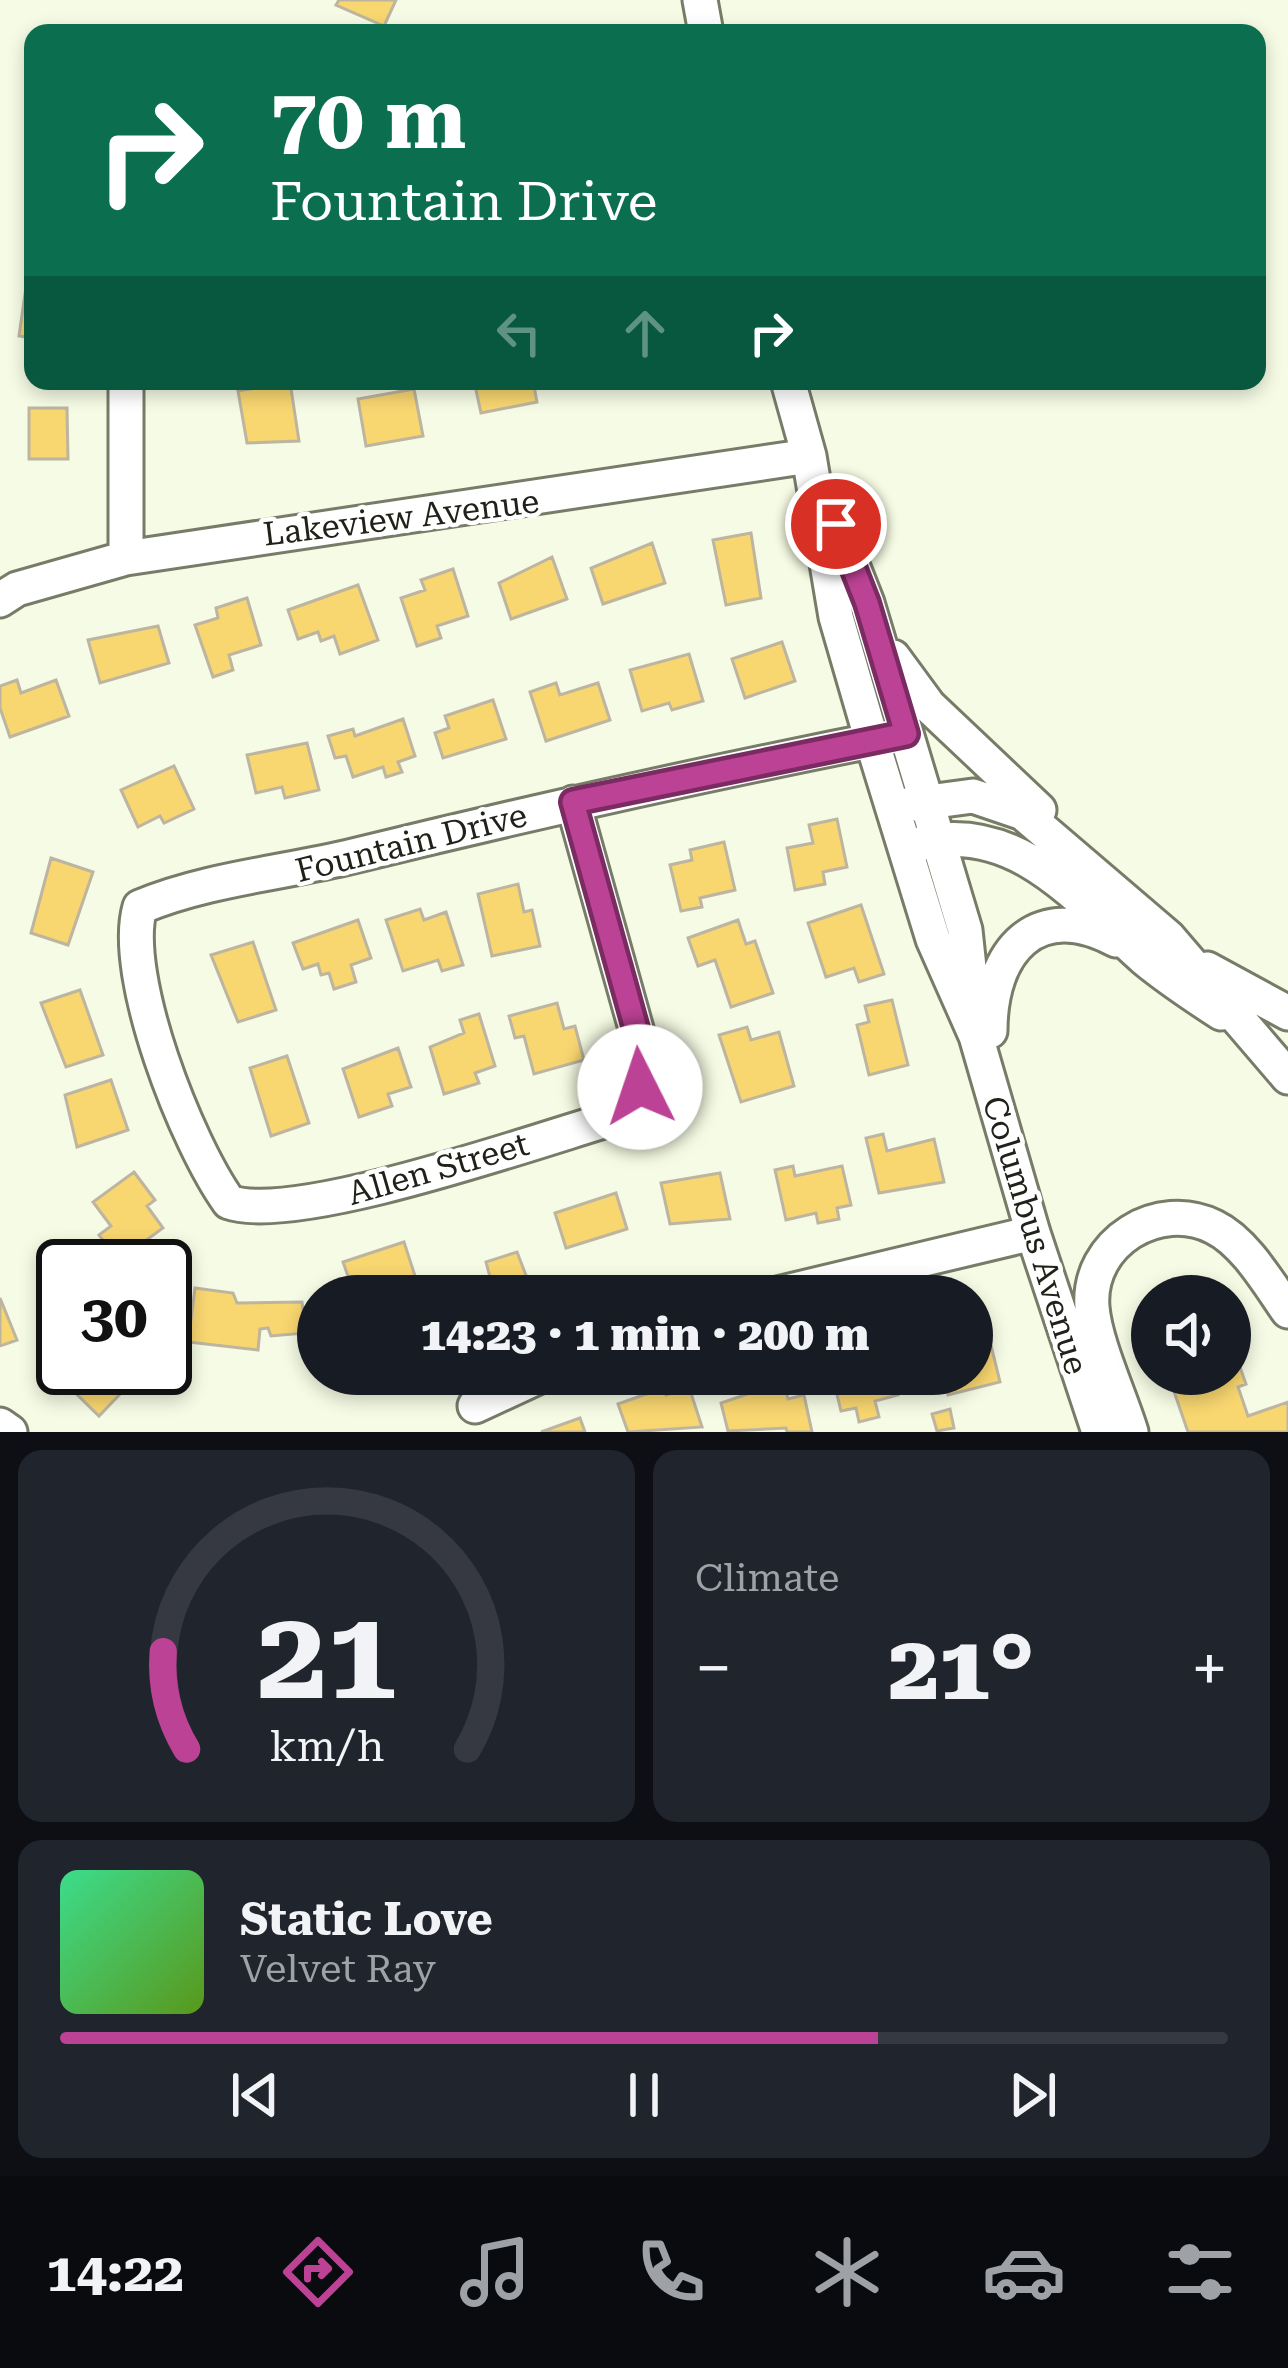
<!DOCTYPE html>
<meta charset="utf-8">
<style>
body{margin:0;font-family:"Roboto Serif",serif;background:#20242c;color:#f1f3f6;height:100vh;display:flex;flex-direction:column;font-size:45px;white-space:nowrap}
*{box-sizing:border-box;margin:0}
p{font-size:39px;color:#9ea1a6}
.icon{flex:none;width:66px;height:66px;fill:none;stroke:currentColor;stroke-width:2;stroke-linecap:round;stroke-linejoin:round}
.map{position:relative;height:1432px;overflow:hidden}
.sheet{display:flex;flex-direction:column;gap:18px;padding:18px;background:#0d0f14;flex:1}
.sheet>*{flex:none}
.top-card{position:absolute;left:24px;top:24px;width:1242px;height:366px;border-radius:24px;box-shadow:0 6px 18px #0003;background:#0b6e4f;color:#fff;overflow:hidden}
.fabs{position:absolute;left:1131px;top:1275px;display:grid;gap:24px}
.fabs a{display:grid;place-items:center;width:120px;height:120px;border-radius:50%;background:#171b24;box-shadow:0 6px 18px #0003;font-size:60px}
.speed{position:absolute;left:36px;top:1239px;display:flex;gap:24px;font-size:60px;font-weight:700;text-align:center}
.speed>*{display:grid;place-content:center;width:156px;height:156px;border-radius:50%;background:#171b24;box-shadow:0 6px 18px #0003;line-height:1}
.speed .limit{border:6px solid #111;border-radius:18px;background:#fff;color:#111}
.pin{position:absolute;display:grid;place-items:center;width:102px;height:102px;color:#fff;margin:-51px;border:6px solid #fff;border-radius:50%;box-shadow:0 3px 12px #0007}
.me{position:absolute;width:132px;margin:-66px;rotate:356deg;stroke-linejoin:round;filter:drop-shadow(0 0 9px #0008)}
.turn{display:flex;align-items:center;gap:42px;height:252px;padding:0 48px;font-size:54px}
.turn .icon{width:156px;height:156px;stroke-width:2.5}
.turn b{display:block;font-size:84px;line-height:102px}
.lanes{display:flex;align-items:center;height:114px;padding:0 48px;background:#0003;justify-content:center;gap:60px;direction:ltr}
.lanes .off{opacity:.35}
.big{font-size:90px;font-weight:800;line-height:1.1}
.sheet .card{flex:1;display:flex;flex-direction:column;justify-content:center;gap:18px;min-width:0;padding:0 42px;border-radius:24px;background:#20242c}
.sheet .dial{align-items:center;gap:0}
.dial svg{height:312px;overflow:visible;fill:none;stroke:#363941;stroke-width:7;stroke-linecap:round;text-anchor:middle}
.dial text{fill:#f1f3f6;stroke:none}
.song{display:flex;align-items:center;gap:36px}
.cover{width:144px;height:144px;border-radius:18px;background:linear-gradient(135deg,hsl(150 70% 55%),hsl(90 70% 35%))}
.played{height:12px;border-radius:6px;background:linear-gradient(90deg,#bc4295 70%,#363941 70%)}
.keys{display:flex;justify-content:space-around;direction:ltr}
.heat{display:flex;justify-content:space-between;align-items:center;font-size:66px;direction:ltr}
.sheet .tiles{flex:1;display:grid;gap:18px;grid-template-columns:1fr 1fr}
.card:last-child{grid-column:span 2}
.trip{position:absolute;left:297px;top:1275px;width:696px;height:120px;border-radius:60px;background:#171b24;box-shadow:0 6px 18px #0003;font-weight:800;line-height:120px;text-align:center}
.dock{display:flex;height:192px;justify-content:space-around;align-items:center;background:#090b0e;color:#9ea1a6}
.dock .icon{width:84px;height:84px}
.dock .active{color:#bc4295}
.dock b{font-size:54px;color:#f1f3f6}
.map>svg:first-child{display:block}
.building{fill:#f8d670;stroke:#bdb5a0;stroke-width:3}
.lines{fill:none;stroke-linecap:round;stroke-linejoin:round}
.minor-casing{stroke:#777c68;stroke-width:39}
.minor{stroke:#fff;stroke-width:33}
.route-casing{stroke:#7a2b61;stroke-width:30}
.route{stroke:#bc4295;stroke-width:21}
.labels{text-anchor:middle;stroke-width:9;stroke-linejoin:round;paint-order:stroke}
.street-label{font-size:33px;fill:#20221a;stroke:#fff}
</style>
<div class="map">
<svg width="1288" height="1432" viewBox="0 0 1288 1432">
<rect width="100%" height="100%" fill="#f5fbe4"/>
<path class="building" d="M339 0H396L384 26 336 5Z
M26 287 33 288V338L19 336Z
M474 381H533L537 402 481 413Z
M290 382 299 441 247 443 238 391Z
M414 389 423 436 366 446 358 399Z
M29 408H67L68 459H29Z
M751 533 761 598 726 605 713 540Z
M652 543 665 583 603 604 591 568Z
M552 557 567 599 511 619 499 583Z
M453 569 468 616 437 626 441 638 417 646 401 598 425 590 421 580Z
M358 585 378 640 340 654 334 636 321 641 318 632 298 639 288 610Z
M247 598 261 645 229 655 233 670 213 677 195 625 218 618 216 608Z
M158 626 169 663 100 683 88 640Z
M782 642 795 681 745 698 732 659Z
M689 654 703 701 672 710 669 703 642 711 630 670Z
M17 680 21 693 56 680 69 716 10 737 0 708V686Z
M556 683 560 695 598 683 610 720 546 741 530 692Z
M493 700 506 739 443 758 435 733 449 728 445 716Z
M403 719 415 756 398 762 402 772 386 777 383 767 353 777 346 756 335 758 328 736 353 729 355 736Z
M307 743 319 790 285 798 282 787 256 793 247 755Z
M174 766 194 809 164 823 160 816 138 827 121 790Z
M837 819 847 867 823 872 825 884 795 890 787 848 813 843 809 825Z
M724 842 735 890 700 898 702 907 681 911 670 865 692 860 690 850Z
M51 858 93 872 68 945 31 933Z
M518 884 524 912 532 910 540 946 492 956 478 894Z
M861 905 884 974 859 982 854 968 826 977 808 923Z
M420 909 424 920 446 912 463 965 442 971 438 960 403 971 386 920Z
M358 920 371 958 351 965 356 982 334 989 329 973 321 975 318 964 303 969 293 943Z
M738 920 746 944 755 941 773 993 731 1007 715 960 698 966 688 938Z
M253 942 276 1010 238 1022 211 955Z
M80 990 103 1055 66 1067 41 1003Z
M892 1000 908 1065 869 1075 857 1025 869 1022 865 1006Z
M557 1003 564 1029 575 1026 584 1060 534 1074 524 1036 515 1038 509 1016Z
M479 1014 495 1066 475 1073 479 1083 444 1094 430 1047 464 1033 460 1020Z
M747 1027 751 1040 779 1032 794 1086 741 1102 719 1035Z
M398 1048 411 1087 388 1094 392 1106 359 1117 343 1069Z
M287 1056 309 1123 271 1136 250 1068Z
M111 1080 128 1130 77 1147 65 1095Z
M883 1134 887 1151 934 1139 944 1182 879 1193 866 1138Z
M793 1166 795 1176 842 1166 851 1205 837 1208 839 1219 818 1223 816 1213 786 1220 775 1170Z
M134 1172 155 1200 147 1206 163 1228 130 1252 126 1246 114 1255 99 1235 111 1226 93 1202Z
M720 1173 730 1219 670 1224 661 1183Z
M616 1193 627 1229 566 1248 555 1213Z
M404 1242 416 1279 355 1296 343 1262Z
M517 1252 534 1296H495L486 1262Z
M195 1288 233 1293 237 1303 302 1302 306 1333 271 1336 268 1328 260 1329 258 1350 188 1342Z
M0 1298 17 1340 0 1346Z
M986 1325 1000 1382 948 1395 946 1385 931 1389 927 1374H972V1328Z
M1237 1359 1246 1384 1238 1387 1248 1416 1288 1402V1432H1188L1169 1377 1230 1374V1362Z
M67 1368H97L122 1392 99 1416 59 1377Z
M832 1374H893L898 1395 875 1401 879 1417 859 1422 856 1408 841 1411Z
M689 1387 702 1427 628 1432 618 1404 663 1388 666 1395Z
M768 1387H785L788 1399 804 1395 812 1432H787L786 1428 728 1431 721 1403Z
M950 1409 954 1428 937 1431 932 1414Z
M580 1418 585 1432H541Z"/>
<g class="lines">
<defs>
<path id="minor" d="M700 0 706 33
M126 381V558
M788 381 809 456 836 617 872 741 933 939 976 1036 1033 1233 1099 1432
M832 514 867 603 965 930 973 1005
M0 600 17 589 126 558 809 456
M893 657 929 706 1039 810
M573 803 645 1061 640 1087 623 1115C544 1138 296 1226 229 1202 187 1144 120 975 140 907 207 879 283 873 353 856 537 811 721 770 906 734
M906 805 973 796 1023 813 1168 937 1288 1077
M923 843C1019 821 1081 903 1145 959 1169 979 1195 996 1221 1013
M1207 969 1288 1013
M990 1031C990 951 1036 898 1116 940
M769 1296 1033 1233
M475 1406 544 1374
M0 1425 10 1432
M1131 1432C1120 1396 1095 1343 1092 1307 1087 1242 1159 1199 1214 1227 1245 1242 1269 1284 1288 1311"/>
</defs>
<use href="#minor" class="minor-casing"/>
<use href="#minor" class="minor"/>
</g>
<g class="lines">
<defs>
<path id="route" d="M640 1087 645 1061 573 802 906 734 867 603 836 524"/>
</defs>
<use href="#route" class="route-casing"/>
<use href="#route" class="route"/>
</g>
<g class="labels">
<g class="street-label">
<text transform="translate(401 517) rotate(-7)" y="12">Lakeview Avenue</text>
<text transform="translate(411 842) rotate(-14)" y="12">Fountain Drive</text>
<text transform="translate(438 1168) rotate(-16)" y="12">Allen Street</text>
<text transform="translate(1036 1235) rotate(73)" y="12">Columbus Avenue</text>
</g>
</g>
</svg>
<div class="fabs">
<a><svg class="icon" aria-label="sound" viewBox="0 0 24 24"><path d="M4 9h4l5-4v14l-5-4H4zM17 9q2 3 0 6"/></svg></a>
</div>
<div class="speed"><div class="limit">30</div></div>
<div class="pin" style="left:836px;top:524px;background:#d93025"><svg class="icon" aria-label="arrive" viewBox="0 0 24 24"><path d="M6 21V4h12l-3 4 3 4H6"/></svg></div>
<svg class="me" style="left:640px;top:1087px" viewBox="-20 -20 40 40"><circle r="19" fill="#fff"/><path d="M0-13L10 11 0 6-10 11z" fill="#bc4295"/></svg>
<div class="trip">14:23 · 1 min · 200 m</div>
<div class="top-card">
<div class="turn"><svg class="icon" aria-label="right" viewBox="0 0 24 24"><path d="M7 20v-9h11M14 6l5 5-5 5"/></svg><div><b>70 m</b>Fountain Drive</div></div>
<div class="lanes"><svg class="icon off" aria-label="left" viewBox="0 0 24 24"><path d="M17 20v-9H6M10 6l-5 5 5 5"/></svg><svg class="icon off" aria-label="ahead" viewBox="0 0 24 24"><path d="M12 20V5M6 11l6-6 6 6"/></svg><svg class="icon" aria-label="right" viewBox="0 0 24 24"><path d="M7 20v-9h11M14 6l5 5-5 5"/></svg></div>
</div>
</div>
<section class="sheet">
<div class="tiles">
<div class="card dial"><svg viewBox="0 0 100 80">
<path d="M14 69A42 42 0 1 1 86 69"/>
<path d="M14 69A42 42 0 0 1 8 44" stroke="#bc4295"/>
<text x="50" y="56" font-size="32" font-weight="700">21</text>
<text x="50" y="72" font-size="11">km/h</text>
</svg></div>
<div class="card"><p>Climate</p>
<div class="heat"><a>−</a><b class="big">21°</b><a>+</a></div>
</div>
<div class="card">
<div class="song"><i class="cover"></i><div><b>Static Love</b><p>Velvet Ray</p></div></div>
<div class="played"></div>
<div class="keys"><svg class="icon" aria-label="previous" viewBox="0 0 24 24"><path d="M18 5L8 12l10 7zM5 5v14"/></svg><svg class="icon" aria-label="pause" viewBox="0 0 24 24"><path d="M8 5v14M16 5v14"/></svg><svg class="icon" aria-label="next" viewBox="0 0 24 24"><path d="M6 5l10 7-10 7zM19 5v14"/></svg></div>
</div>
</div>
</section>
<nav class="dock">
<b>14:22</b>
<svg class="icon active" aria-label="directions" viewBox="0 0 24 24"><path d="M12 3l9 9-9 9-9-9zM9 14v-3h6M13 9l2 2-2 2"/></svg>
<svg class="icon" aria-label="music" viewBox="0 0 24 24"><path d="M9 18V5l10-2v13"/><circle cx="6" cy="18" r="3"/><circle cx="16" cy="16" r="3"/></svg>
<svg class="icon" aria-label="phone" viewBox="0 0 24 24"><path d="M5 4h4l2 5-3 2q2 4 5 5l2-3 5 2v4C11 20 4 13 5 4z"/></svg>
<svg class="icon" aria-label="climate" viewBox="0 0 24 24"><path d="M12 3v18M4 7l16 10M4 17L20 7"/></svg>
<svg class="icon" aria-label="car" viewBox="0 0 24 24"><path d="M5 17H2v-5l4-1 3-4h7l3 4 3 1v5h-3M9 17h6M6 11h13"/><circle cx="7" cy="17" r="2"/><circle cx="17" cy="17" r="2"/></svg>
<svg class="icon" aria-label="filters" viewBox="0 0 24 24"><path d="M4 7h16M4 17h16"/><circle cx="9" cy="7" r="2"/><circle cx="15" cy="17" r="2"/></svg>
</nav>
